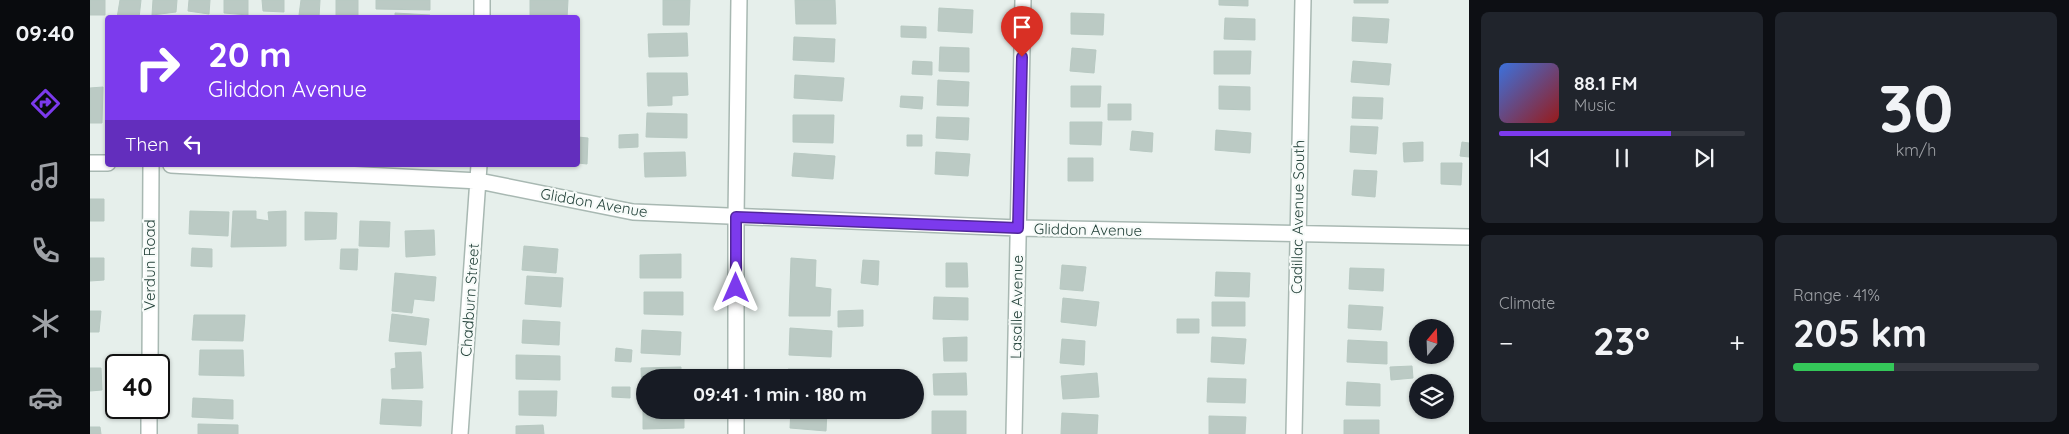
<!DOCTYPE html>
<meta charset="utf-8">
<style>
body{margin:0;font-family:Quicksand,sans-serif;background:#20242c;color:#f1f3f6;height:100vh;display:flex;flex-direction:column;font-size:19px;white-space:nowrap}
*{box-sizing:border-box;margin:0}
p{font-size:16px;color:#9ea1a6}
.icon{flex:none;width:28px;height:28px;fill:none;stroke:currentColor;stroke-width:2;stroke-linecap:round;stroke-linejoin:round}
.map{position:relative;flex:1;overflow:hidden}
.drawer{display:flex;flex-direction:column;gap:12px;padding:12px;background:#0d0f14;width:600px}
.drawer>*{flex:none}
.hud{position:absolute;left:15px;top:15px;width:475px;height:152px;border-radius:5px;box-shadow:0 1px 4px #0004;background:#7c3aed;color:#fff;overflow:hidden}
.needle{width:32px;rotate:19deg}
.fabs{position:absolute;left:1319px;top:319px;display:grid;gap:10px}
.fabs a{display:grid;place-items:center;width:45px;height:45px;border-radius:50%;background:#171b24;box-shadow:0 1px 4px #0004;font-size:25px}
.speed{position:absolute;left:15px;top:354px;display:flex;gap:10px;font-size:25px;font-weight:700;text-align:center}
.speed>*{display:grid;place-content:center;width:65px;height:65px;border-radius:50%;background:#171b24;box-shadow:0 1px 4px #0004;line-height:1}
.speed .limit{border:2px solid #111;border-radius:8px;background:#fff;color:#111}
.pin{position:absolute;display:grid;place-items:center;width:42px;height:42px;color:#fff;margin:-51px -21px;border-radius:50% 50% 50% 0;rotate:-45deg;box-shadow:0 0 5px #0007}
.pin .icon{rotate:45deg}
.me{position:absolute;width:55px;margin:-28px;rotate:0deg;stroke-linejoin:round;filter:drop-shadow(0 0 4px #0008)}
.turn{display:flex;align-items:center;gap:18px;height:105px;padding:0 20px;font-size:22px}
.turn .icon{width:65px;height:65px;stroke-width:2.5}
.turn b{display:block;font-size:35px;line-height:42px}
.then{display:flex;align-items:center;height:48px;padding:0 20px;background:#0003;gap:10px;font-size:19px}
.big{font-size:38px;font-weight:800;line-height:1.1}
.drawer .widget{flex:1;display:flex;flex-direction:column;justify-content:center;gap:8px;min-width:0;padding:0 18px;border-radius:8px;background:#20242c}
.drawer .dial{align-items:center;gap:0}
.dial b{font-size:65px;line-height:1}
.song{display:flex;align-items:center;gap:15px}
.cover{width:60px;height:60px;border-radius:8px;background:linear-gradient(135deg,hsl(220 70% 55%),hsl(0 70% 35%))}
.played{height:5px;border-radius:2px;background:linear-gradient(90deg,#7c3aed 70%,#363941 70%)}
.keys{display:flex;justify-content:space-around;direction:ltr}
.heat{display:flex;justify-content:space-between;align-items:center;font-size:28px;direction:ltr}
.charge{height:8px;border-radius:4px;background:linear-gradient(90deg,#34c759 41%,#363941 0)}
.drawer .tiles{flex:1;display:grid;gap:12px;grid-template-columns:repeat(2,1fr)}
.trip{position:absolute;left:546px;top:369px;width:288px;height:50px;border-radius:25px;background:#171b24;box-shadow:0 1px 4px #0004;font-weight:800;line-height:50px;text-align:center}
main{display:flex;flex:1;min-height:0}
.menu{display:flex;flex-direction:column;width:90px;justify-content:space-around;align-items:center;background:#090b0e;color:#9ea1a6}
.menu .icon{width:35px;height:35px}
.menu .on{color:#7c3aed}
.menu b{font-size:22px;color:#f1f3f6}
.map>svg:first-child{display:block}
.building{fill:#bbcac4;stroke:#b8c9c2}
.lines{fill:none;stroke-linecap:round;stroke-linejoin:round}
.minor-casing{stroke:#a8b8b2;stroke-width:18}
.tertiary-casing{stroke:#a8b8b2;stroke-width:18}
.minor{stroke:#fff;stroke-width:15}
.tertiary{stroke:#fff;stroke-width:15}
.route-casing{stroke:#51269a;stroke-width:12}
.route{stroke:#7c3aed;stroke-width:9}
.labels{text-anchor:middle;stroke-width:4.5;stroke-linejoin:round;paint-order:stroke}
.street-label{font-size:15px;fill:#24423a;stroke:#f7fbf9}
</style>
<main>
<nav class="menu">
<b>09:40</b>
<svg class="icon on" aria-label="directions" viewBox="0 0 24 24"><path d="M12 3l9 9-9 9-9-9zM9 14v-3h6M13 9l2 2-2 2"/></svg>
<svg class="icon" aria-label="music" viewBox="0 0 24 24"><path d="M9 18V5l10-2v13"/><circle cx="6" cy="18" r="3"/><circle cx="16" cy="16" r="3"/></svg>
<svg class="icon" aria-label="phone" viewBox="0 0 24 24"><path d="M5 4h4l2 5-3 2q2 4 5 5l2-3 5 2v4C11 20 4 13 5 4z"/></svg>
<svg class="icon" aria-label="climate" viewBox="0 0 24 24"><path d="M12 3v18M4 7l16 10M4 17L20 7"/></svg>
<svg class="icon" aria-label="car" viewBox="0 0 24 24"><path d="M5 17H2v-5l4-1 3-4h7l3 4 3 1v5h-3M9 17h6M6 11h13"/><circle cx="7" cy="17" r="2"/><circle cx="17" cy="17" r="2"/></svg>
</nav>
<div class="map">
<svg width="1379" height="434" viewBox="0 0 1379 434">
<rect width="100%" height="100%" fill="#e6efeb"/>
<path class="building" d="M0 0H15V15H0Z
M30 0H51L49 18H27Z
M63 0H87L86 12 62 15Z
M99 0H120L119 14 98 11Z
M134 0H158V15L134 13Z
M172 0H194V12L173 11Z
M211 0H230L229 17 209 15Z
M246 0H268V16H246Z
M286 0H340V10L286 9Z
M440 0H478L477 18H440Z
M573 0H600L599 25H573Z
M705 0H745L746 24H706Z
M1129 0H1158V6L1129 5Z
M1264 0H1298V3H1264Z
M849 8 883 10 882 33 848 31Z
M305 13 340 15V18H305Z
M981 13 1014 14 1013 35 981 34Z
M1263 17 1299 19 1297 43 1262 41Z
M1135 18 1165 19V40L1134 39Z
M811 26 836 27V38L811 37Z
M597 33 598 56 559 57 558 34Z
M704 37 745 39 744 62 703 60Z
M850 47 879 48V72L849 71Z
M982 48 1006 50 1004 73 980 71Z
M1124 51H1161L1160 74H1124Z
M823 61 842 62V75L822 74Z
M1263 61 1301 64 1299 85 1261 82Z
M557 73H597L598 95 582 96V105L558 106Z
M705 75 754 78 752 101 704 98Z
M848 80 879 82 878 106 847 105Z
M981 86H1011L1010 107H981Z
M1129 86 1160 87V110L1129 109Z
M13 87 12 123H0V88Z
M811 96 833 97 832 109 810 107Z
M1263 97 1293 98 1292 119 1262 118Z
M1018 104H1041V120H1018Z
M557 113 597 114V138L556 137Z
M703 115H744L743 143 703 142Z
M847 117 879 118 878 140 846 138Z
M980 122H1012L1011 145 980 144Z
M1261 126 1288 127 1286 154 1260 152Z
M1126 130 1161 133 1160 153 1125 150Z
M1042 131 1063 133 1062 152 1040 150Z
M548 134V147L529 148V135Z
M817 135H832V146H817Z
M488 137 498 138 497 164 488 163Z
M1333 142V161L1314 162 1313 143Z
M1372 142 1379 143V157L1370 156Z
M595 152 596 176 555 177 554 153Z
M846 152 880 154 878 176 845 174Z
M704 153 745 156 743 179 702 176Z
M978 158H1003V181H978Z
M1351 163H1372L1371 185 1351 184Z
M1264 170 1287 171 1285 197 1262 195Z
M0 199H14V221H0Z
M100 211 139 212 138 236 99 234Z
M143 211H166V219L179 221 178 212 196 211V246L141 247Z
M215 212 247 213 246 239 215 240Z
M270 221 300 222 299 247 269 246Z
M344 230 345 255 316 257 315 231Z
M434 246 468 249 466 273 432 270Z
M102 248 122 249V267L101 266Z
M251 249H268L267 270 250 269Z
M591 254V278H550V255Z
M0 258H14V280L0 281Z
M701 258 726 260 725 287 741 289 740 316H699Z
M773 260 789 261 788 285 771 283Z
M856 263H877L878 287H856Z
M972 265 996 267 993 291 970 289Z
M1260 268 1294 269 1293 291 1259 289Z
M1126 272 1160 273 1159 297 1125 296Z
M305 273 346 277 344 301 324 299 322 313 302 311Z
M437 276 473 278 471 307 435 304Z
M554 292H593V315L554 314Z
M844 297 878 298V320L843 319Z
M973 298 1009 302 1006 326 971 322Z
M1122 302H1155V326H1122Z
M1259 305 1293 307 1291 330 1258 328Z
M773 310V326L748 327V311Z
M0 311H11L9 332H0Z
M302 314 339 319 336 345 299 341Z
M104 315H155L153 341 102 340Z
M1087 319H1109V333H1087Z
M433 320 470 322 469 345 432 343Z
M700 328 742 331 741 357 699 355Z
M552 330 591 332 590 355 551 353Z
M877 337V361H854L853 338Z
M1122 337 1156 339 1154 364 1121 362Z
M972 339 995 341 994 365 970 363Z
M1258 340 1297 342V364L1257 362Z
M526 348 542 350 541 362 525 361Z
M110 350H153L154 376 109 375Z
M331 352 333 388 302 389 301 369 306 368 305 353Z
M426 355 470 356V380L426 379Z
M1322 366 1323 378 1301 380 1300 367Z
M591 367V378H555V392H552L551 368Z
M0 368H11L12 390 0 391Z
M698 369H740V378H698Z
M876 373 877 395H844L843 374Z
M1007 373 1009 397 973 399 971 376Z
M1118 378 1156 379 1155 403 1117 402Z
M1257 382 1290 384V406L1256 405Z
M522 387H540V398L522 397Z
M429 391H467L466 416 429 415Z
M103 398 143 400V419L102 417Z
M292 399 332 401 331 426 290 424Z
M553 406H555V410H594V428L553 429Z
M701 410H737L736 431 700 428Z
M842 411H876V434H842Z
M972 413 1008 415 1007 434H971Z
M1119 416 1156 417 1155 434H1119Z
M1254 420H1289V434H1254Z
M108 424 148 425V434H108Z
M453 425 454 434H426V426Z
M0 427H10L11 434H0Z"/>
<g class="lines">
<defs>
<path id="minor" d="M392 18V0
M0 163H18
M81 165 389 181 543 212 928 228 1379 237
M60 365 61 165
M59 434V408
M370 434 389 165
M924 434 933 0
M1204 434 1213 0"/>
<path id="tertiary" d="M646 378V217L649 0
M646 410V434"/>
</defs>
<use href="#minor" class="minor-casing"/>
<use href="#tertiary" class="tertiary-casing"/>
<use href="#minor" class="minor"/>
<use href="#tertiary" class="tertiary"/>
</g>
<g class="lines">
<defs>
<path id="route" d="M646 288V217L928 228 932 57"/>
</defs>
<use href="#route" class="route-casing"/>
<use href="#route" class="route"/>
</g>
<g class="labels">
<g class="street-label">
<text transform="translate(504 203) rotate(10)" y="5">Gliddon Avenue</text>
<text transform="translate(1208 217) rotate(-89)" y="5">Cadillac Avenue South</text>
<text transform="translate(998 230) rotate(1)" y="5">Gliddon Avenue</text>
<text transform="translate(60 265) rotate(-90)" y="5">Verdun Road</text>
<text transform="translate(380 300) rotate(-86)" y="5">Chadburn Street</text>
<text transform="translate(927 307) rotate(-89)" y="5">Lasalle Avenue</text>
</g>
</g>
</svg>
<div class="fabs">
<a><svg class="needle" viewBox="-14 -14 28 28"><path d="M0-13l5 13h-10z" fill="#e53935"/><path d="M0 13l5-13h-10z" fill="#9ea1a6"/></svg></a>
<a><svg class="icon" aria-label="layers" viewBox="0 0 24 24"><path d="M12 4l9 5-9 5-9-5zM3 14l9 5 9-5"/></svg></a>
</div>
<div class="speed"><div class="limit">40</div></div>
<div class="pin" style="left:932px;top:57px;background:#d93025"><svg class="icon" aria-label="arrive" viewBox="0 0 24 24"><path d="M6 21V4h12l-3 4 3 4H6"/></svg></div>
<svg class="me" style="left:646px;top:288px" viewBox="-20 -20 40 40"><path d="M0-17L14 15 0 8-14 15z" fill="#7c3aed" stroke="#fff" stroke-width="4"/></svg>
<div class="trip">09:41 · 1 min · 180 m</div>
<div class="hud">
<div class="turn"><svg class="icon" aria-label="right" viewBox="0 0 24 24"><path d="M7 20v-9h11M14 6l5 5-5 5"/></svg><div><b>20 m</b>Gliddon Avenue</div></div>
<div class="then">Then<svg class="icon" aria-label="left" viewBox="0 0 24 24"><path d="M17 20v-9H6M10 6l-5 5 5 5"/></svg></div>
</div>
</div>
<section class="drawer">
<div class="tiles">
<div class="widget">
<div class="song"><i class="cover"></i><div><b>88.1 FM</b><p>Music</p></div></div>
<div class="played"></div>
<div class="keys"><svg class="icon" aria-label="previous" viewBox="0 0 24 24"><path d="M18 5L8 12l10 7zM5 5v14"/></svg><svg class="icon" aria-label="pause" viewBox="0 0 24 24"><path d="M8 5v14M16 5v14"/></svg><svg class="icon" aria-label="next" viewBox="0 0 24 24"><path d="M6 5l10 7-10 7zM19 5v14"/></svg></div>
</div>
<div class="widget dial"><b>30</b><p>km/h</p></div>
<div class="widget"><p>Climate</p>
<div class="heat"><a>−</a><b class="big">23°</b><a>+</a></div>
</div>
<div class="widget"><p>Range · 41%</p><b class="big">205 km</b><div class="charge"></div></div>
</div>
</section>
</main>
